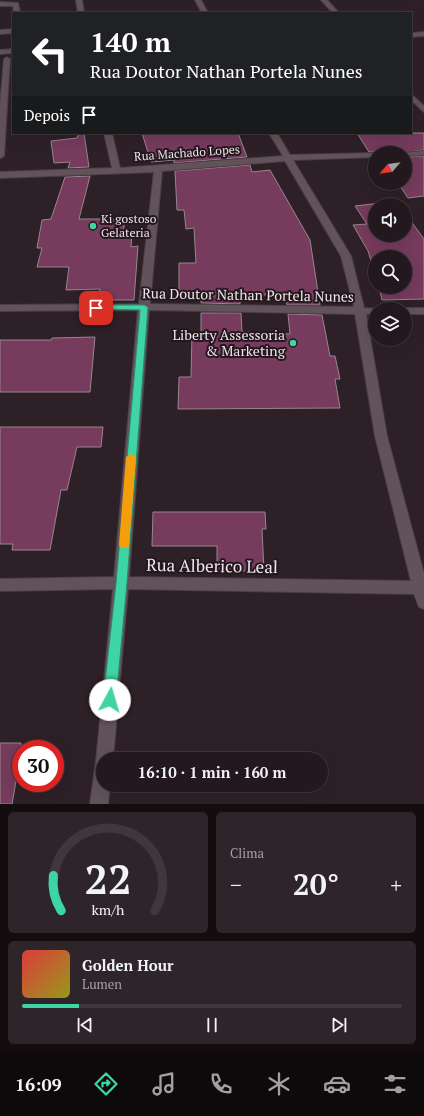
<!DOCTYPE html>
<html lang="pt">
<meta charset="utf-8">
<style>
body{margin:0;font-family:"PT Serif",serif;background:#2e252a;color:#f1f3f6;height:100vh;display:flex;flex-direction:column;font-size:15px;white-space:nowrap}
*{box-sizing:border-box;margin:0}
p{font-size:13px;color:#a2a0a4}
.icon{flex:none;width:22px;height:22px;fill:none;stroke:currentColor;stroke-width:2;stroke-linecap:round;stroke-linejoin:round}
.map{position:relative;height:804px;overflow:hidden}
.sheet{display:flex;flex-direction:column;gap:8px;padding:8px;background:#130d10;flex:1}
.sheet>*{flex:none}
.banner{position:absolute;left:12px;top:12px;width:400px;height:122px;border-radius:0px;box-shadow:0 4px 16px #0002,0 0 0 1px #3f373b;background:#202124;color:#fff;overflow:hidden}
.needle{width:26px;rotate:242deg}
.buttons{position:absolute;left:368px;top:146px;display:grid;gap:8px}
.buttons a{display:grid;place-items:center;width:44px;height:44px;border-radius:50%;background:#22181d;box-shadow:0 4px 16px #0002,0 0 0 1px #3f373b;font-size:20px}
.speed{position:absolute;left:12px;top:740px;display:flex;gap:8px;font-size:20px;font-weight:700;text-align:center}
.speed>*{display:grid;place-content:center;width:52px;height:52px;border-radius:50%;background:#22181d;box-shadow:0 4px 16px #0002,0 0 0 1px #3f373b;line-height:1}
.speed .limit{border:6px solid #d22;background:#fff;color:#111}
.pin{position:absolute;display:grid;place-items:center;width:34px;height:34px;color:#fff;margin:-17px;border-radius:8px;box-shadow:0 2px 6px #0006}
.me{position:absolute;width:44px;margin:-22px;rotate:6deg;stroke-linejoin:round;filter:drop-shadow(0 0 3px #0008)}
.turn{display:flex;align-items:center;gap:14px;height:84px;padding:0 12px;font-size:18px}
.turn .icon{width:52px;height:52px;stroke-width:2.5}
.turn b{display:block;font-size:28px;line-height:34px}
.then{display:flex;align-items:center;height:38px;padding:0 12px;background:#0003;gap:8px;font-size:15px}
.big{font-size:30px;font-weight:800;line-height:1.1}
.sheet .tile{flex:1;display:flex;flex-direction:column;justify-content:center;gap:6px;min-width:0;padding:0 14px;border-radius:6px;background:#2e252a}
.sheet .dial{align-items:center;gap:0}
.dial svg{height:104px;overflow:visible;fill:none;stroke:#3f373b;stroke-width:7;stroke-linecap:round;text-anchor:middle}
.dial text{fill:#f1f3f6;stroke:none}
.song{display:flex;align-items:center;gap:12px}
.cover{width:48px;height:48px;border-radius:6px;background:linear-gradient(135deg,hsl(0 70% 55%),hsl(60 70% 35%))}
.played{height:4px;border-radius:2px;background:linear-gradient(90deg,#3ed4a3 15%,#3f373b 15%)}
.keys{display:flex;justify-content:space-around;direction:ltr}
.heat{display:flex;justify-content:space-between;align-items:center;font-size:22px;direction:ltr}
.sheet .tiles{flex:1;display:grid;gap:8px;grid-template-columns:1fr 1fr}
.tile:last-child{grid-column:span 2}
.trip{position:absolute;left:96px;top:752px;width:232px;height:40px;border-radius:20px;background:#22181d;box-shadow:0 4px 16px #0002,0 0 0 1px #3f373b;font-weight:800;line-height:40px;text-align:center}
.tabs{display:flex;height:64px;justify-content:space-around;align-items:center;background:#0e0a0c;color:#a2a0a4}
.tabs .icon{width:28px;height:28px}
.tabs .selected{color:#3ed4a3}
.tabs b{font-size:18px;color:#f1f3f6}
.map>svg:first-child{display:block}
.building{fill:#763b5d;stroke:#97868f}
.lines{fill:none;stroke-linecap:round;stroke-linejoin:round}
.minor-casing{stroke:#4a3f44;stroke-width:2}
.minor{fill:#62535a;fill-rule:evenodd}
.route{fill:#3ed4a3;stroke:#288a6a}
.slow{fill:#f59e0b}
.poi-dot{fill:#3ed4a3;stroke:#24171e;stroke-width:1.5}
.labels{text-anchor:middle;stroke-width:4;stroke-linejoin:round;paint-order:stroke}
.far-street-label{font-size:12px;fill:#efe5ea;stroke:#24171e}
.far-poi-label{font-size:12px;fill:#efe5ea;stroke:#24171e;text-anchor:start}
.street-label{font-size:14px;fill:#efe5ea;stroke:#24171e}
.poi-label{font-size:14px;fill:#efe5ea;stroke:#24171e;text-anchor:end}
.near-street-label{font-size:17px;fill:#efe5ea;stroke:#24171e}
</style>
<div class="map">
<svg width="424" height="804" viewBox="0 0 424 804">
<rect width="100%" height="100%" fill="#2e2027"/>
<path class="building" d="M79 133H84L89 167 68 168 70 162 54 163 51 141 77 138Z
M142 133H238L247 157 174 163V160L151 162Z
M357 133H424V150L401 153 369 152Z
M424 156V196L408 198 398 183H405V157Z
M250 165 252 172 270 170 310 240 320 305H287L285 294 240 296V304L201 303V296L179 297V263H196L194 228 186 229 184 210H177L175 171Z
M90 176 79 219H125L123 233H132L131 247 138 246 134 300H98L100 289 66 290 69 267H37L42 248H37L42 220 51 219 65 177Z
M397 201 399 205H375V235H405V213L424 239V299L382 300 379 287H405V257H375V273L368 251 353 225 367 224 355 206Z
M201 313H241L242 332 290 334 288 314 322 315 330 356H335L340 379H335L340 408 178 409 179 377H191L192 334H201Z
M95 337 90 392H0V340H51L52 338Z
M0 427H103L101 447H77L67 490H61L50 550H12L13 544H0Z
M153 512H265L266 529H262L264 571H217V546H152Z
M0 743H21V781H16L12 804H0Z"/>
<g class="lines">
<defs>
<path id="minor" d="M76 0H82L84 13H78Z
M195 0H201L208 13H202Z
M321 0H327L339 13H333Z
M0 2 18 3 20 13H14L13 6H0Z
M13 29V33L0 34V30Z
M424 32V36L411 37V33Z
M13 49V53L0 54V50Z
M7 57 10 59 4 156 0 158V105L4 59Z
M411 94 424 106V112L411 100Z
M104 133H112L120 168 283 156 269 133H277L290 155 375 153H377H375V157L293 160 351 256 364 308 379 309H375V314H366L387 436 424 574V609L419 607 414 594 128 589 113 759H103V785H110L108 804H90L96 761 113 589 0 591V579L114 577 138 310 0 311V305L139 304 154 172 0 178V172L112 168ZM285 161 341 256 354 307 150 304 162 171ZM149 310 355 314 375 436 411 581 129 577Z
M424 151V155L405 156V153H402Z
M405 308H424V314H405V309H401Z"/>
</defs>
<use href="#minor" class="minor-casing"/>
<use href="#minor" class="minor"/>
</g>
<path class="route" d="M96 305H144L148 307 127 583 116 700 114 705 110 706 105 705 103 700 116 583 140 310 93 309 92 308Z"/>
<path class="slow" d="M131 454 136 457 129 545 128 548H120L119 545 126 457Z"/>
<g class="poi-dot">
<circle cx="93" cy="226" r="4"/>
<circle cx="293" cy="343" r="4"/>
</g>
<g class="labels">
<g class="far-street-label">
<text transform="translate(187 153) rotate(-4)" y="4">Rua Machado Lopes</text>
</g>
<g class="far-poi-label">
<text x="101" y="223">Ki gostoso<tspan x="101" dy="14">Gelateria</tspan></text>
</g>
<g class="street-label">
<text transform="translate(248 295) rotate(1)" y="5">Rua Doutor Nathan Portela Nunes</text>
</g>
<g class="poi-label">
<text x="285" y="340">Liberty Assessoria<tspan x="285" dy="16">&amp; Marketing</tspan></text>
</g>
<g class="near-street-label">
<text transform="translate(212 566) rotate(1)" y="6">Rua Alberico Leal</text>
</g>
</g>
</svg>
<div class="buttons">
<a><svg class="needle" viewBox="-14 -14 28 28"><path d="M0-13l5 13h-10z" fill="#e53935"/><path d="M0 13l5-13h-10z" fill="#a2a0a4"/></svg></a>
<a><svg class="icon" aria-label="sound" viewBox="0 0 24 24"><path d="M4 9h4l5-4v14l-5-4H4zM17 9q2 3 0 6"/></svg></a>
<a><svg class="icon" aria-label="search" viewBox="0 0 24 24"><circle cx="10" cy="10" r="6"/><path d="M15 15l6 6"/></svg></a>
<a><svg class="icon" aria-label="layers" viewBox="0 0 24 24"><path d="M12 4l9 5-9 5-9-5zM3 14l9 5 9-5"/></svg></a>
</div>
<div class="speed"><div class="limit">30</div></div>
<div class="pin" style="left:96px;top:308px;background:#d93025"><svg class="icon" aria-label="arrive" viewBox="0 0 24 24"><path d="M6 21V4h12l-3 4 3 4H6"/></svg></div>
<svg class="me" style="left:110px;top:700px" viewBox="-20 -20 40 40"><circle r="19" fill="#fff"/><path d="M0-13L10 11 0 6-10 11z" fill="#3ed4a3"/></svg>
<div class="trip">16:10 · 1 min · 160 m</div>
<div class="banner">
<div class="turn"><svg class="icon" aria-label="left" viewBox="0 0 24 24"><path d="M17 20v-9H6M10 6l-5 5 5 5"/></svg><div><b>140 m</b>Rua Doutor Nathan Portela Nunes</div></div>
<div class="then">Depois<svg class="icon" aria-label="arrive" viewBox="0 0 24 24"><path d="M6 21V4h12l-3 4 3 4H6"/></svg></div>
</div>
</div>
<section class="sheet">
<div class="tiles">
<div class="tile dial"><svg viewBox="0 0 100 80">
<path d="M14 69A42 42 0 1 1 86 69"/>
<path d="M14 69A42 42 0 0 1 8 42" stroke="#3ed4a3"/>
<text x="50" y="56" font-size="32" font-weight="700">22</text>
<text x="50" y="72" font-size="11">km/h</text>
</svg></div>
<div class="tile"><p>Clima</p>
<div class="heat"><a>−</a><b class="big">20°</b><a>+</a></div>
</div>
<div class="tile">
<div class="song"><i class="cover"></i><div><b>Golden Hour</b><p>Lumen</p></div></div>
<div class="played"></div>
<div class="keys"><svg class="icon" aria-label="previous" viewBox="0 0 24 24"><path d="M18 5L8 12l10 7zM5 5v14"/></svg><svg class="icon" aria-label="pause" viewBox="0 0 24 24"><path d="M8 5v14M16 5v14"/></svg><svg class="icon" aria-label="next" viewBox="0 0 24 24"><path d="M6 5l10 7-10 7zM19 5v14"/></svg></div>
</div>
</div>
</section>
<nav class="tabs">
<b>16:09</b>
<svg class="icon selected" aria-label="directions" viewBox="0 0 24 24"><path d="M12 3l9 9-9 9-9-9zM9 14v-3h6M13 9l2 2-2 2"/></svg>
<svg class="icon" aria-label="music" viewBox="0 0 24 24"><path d="M9 18V5l10-2v13"/><circle cx="6" cy="18" r="3"/><circle cx="16" cy="16" r="3"/></svg>
<svg class="icon" aria-label="phone" viewBox="0 0 24 24"><path d="M5 4h4l2 5-3 2q2 4 5 5l2-3 5 2v4C11 20 4 13 5 4z"/></svg>
<svg class="icon" aria-label="climate" viewBox="0 0 24 24"><path d="M12 3v18M4 7l16 10M4 17L20 7"/></svg>
<svg class="icon" aria-label="car" viewBox="0 0 24 24"><path d="M5 17H2v-5l4-1 3-4h7l3 4 3 1v5h-3M9 17h6M6 11h13"/><circle cx="7" cy="17" r="2"/><circle cx="17" cy="17" r="2"/></svg>
<svg class="icon" aria-label="filters" viewBox="0 0 24 24"><path d="M4 7h16M4 17h16"/><circle cx="9" cy="7" r="2"/><circle cx="15" cy="17" r="2"/></svg>
</nav>
